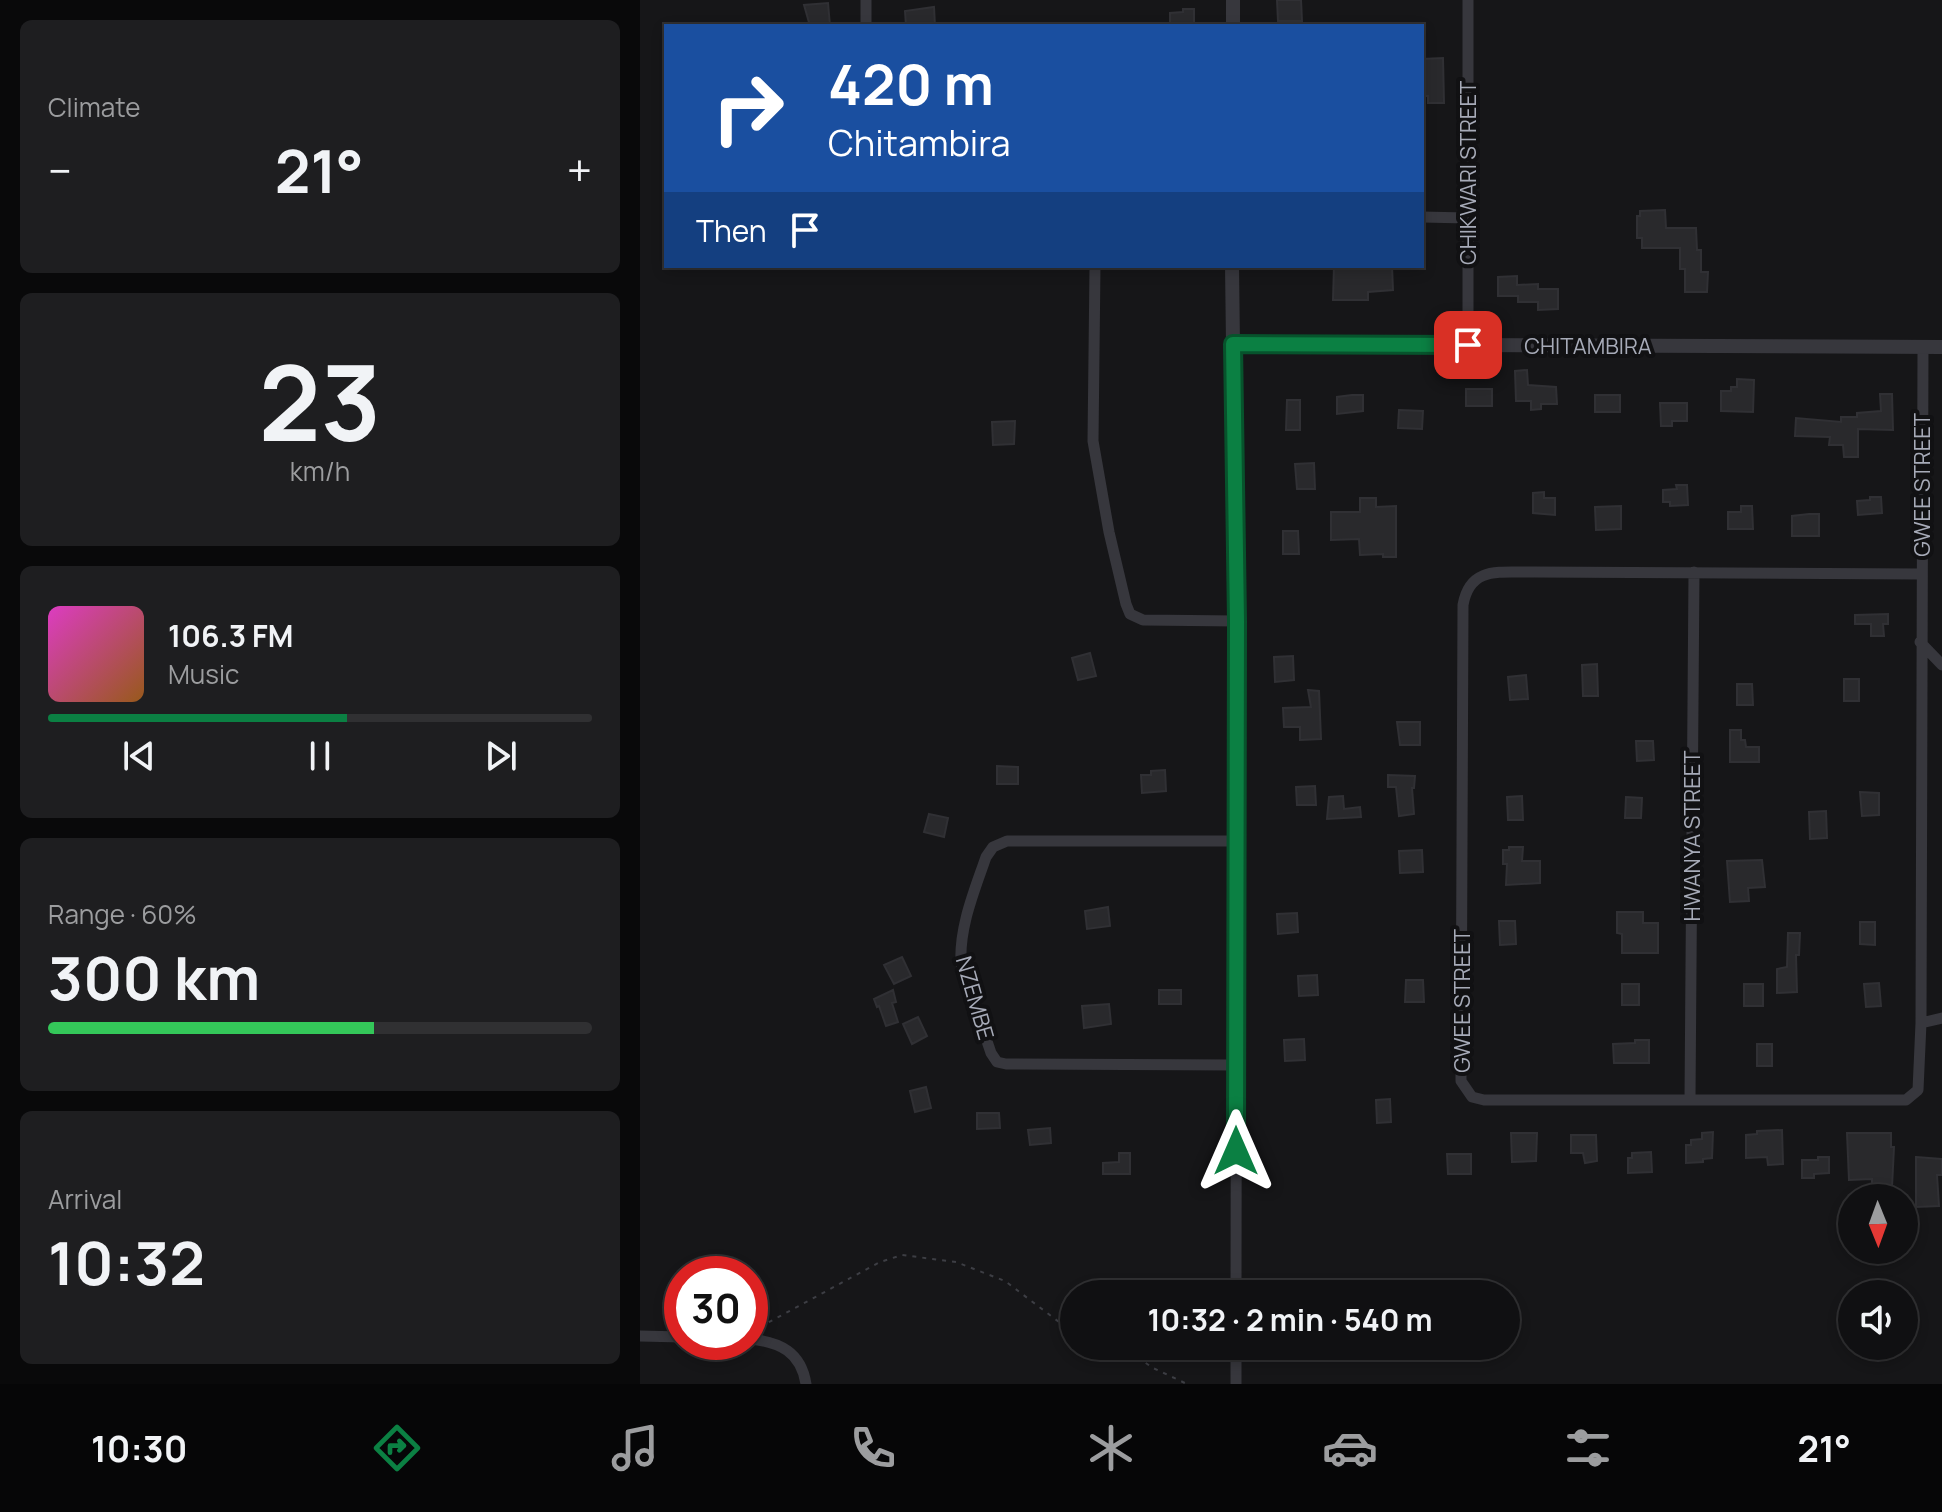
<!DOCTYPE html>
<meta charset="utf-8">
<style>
body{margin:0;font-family:Manrope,sans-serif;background:#1e1e20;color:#f1f3f6;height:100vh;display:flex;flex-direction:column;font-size:30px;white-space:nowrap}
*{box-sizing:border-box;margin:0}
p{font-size:26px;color:#9c9d9f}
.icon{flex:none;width:44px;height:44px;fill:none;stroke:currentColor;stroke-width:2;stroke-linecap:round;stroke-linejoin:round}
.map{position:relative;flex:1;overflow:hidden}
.side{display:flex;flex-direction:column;gap:20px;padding:20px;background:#09090a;width:640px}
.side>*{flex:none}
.top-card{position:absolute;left:24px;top:24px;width:760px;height:244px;border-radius:0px;box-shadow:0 4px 12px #0003,0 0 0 2px #303032;background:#1a4fa0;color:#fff;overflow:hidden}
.needle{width:52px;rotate:179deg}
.fabs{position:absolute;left:1198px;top:1184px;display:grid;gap:16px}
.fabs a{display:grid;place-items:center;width:80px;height:80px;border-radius:50%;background:#101012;box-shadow:0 4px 12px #0003,0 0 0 2px #303032;font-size:40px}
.speed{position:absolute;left:24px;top:1256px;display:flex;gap:16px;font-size:40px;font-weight:700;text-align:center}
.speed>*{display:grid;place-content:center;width:104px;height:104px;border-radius:50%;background:#101012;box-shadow:0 4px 12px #0003,0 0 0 2px #303032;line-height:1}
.speed .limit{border:12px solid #d22;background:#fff;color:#111}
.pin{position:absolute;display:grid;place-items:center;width:68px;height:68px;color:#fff;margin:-34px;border-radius:16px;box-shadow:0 4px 12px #0006}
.me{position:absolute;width:88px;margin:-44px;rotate:0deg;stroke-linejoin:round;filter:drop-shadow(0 0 6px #0008)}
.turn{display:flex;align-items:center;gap:28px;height:168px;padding:0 32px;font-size:36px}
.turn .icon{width:104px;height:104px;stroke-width:2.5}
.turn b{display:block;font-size:56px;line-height:68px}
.then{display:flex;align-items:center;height:76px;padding:0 32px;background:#0003;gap:16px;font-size:30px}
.big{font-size:60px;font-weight:700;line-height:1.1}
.side .card{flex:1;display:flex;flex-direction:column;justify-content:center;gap:12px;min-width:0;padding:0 28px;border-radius:12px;background:#1e1e20}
.side .dial{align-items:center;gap:0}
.dial b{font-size:104px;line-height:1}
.song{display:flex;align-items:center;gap:24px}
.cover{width:96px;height:96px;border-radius:12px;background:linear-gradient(135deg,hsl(310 70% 55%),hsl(30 70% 35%))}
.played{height:8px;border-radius:4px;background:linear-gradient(90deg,#0b8043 55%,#303032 55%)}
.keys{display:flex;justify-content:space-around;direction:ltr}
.heat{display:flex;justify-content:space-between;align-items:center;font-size:44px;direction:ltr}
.charge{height:12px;border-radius:6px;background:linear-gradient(90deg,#34c759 60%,#303032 0)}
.trip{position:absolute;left:420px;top:1280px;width:460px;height:80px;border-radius:40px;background:#101012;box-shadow:0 4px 12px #0003,0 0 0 2px #303032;font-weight:700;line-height:80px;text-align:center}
.dock{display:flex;height:128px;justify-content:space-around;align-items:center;background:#060607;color:#9c9d9f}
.dock .icon{width:56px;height:56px}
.dock .active{color:#0b8043}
.dock b{font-size:36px;color:#f1f3f6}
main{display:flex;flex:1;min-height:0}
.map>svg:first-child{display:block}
.building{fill:#29292c;stroke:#303034;stroke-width:2}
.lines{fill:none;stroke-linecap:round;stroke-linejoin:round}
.path{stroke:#3d3e44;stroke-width:2;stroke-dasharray:4 6;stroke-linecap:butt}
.minor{stroke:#37373d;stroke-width:11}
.tertiary{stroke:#37373d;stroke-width:14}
.route-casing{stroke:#07532c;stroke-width:20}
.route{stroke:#0b8043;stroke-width:14}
.labels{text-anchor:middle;stroke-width:8;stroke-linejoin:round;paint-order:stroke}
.street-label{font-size:22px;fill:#a7abb8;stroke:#111113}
</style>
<main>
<section class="side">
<div class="card"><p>Climate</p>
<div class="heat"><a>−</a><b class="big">21°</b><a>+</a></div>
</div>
<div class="card dial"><b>23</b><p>km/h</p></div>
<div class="card">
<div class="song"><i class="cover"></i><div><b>106.3 FM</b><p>Music</p></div></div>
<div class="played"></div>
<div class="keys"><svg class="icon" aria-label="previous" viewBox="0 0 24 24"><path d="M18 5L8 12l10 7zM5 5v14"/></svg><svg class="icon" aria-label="pause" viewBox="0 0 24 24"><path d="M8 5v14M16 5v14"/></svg><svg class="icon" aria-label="next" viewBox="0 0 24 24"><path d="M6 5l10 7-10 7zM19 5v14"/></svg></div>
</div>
<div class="card"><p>Range · 60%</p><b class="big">300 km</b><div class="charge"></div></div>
<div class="card"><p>Arrival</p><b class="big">10:32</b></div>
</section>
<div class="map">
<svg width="1302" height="1384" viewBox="0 0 1302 1384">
<rect width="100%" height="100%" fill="#161618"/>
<path class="building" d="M637 0H661L662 21H638Z
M188 3 190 26H170L164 5Z
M294 7 295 26H266L265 11Z
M543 9H554V26H530V13L543 12Z
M803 58 804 103H788V96H782V59Z
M1025 210 1026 228H1056L1057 250H1061V272H1068L1067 292H1045V269H1040V248H1002V238H997V216H1000V211Z
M694 266H752L753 290 728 292V300H693Z
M877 276V285L898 284V289H918V309L898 310V302H878V296H858V277Z
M887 370 888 385 916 387 917 404H901V409L891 410V401H876L875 371Z
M1097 379 1114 380 1113 412 1081 411V391H1091V387H1097Z
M826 389H852V406H826Z
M1240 394H1252L1253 430 1218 429V457H1204L1203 445H1189L1190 437 1155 436 1156 418 1201 422V417H1217V413L1241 411Z
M712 395H723V411L697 414V397Z
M955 395H980V412H955Z
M647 400H660V430H646Z
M1020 403H1047V421H1032V426H1021Z
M759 410 783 411 782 429 758 428Z
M375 421 374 444 353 445 352 422Z
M674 463 675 489H657L655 464Z
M1036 485H1047L1048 505 1030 506V502H1023V490L1037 489Z
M904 492V498H915V515L893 513V493Z
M1230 497H1241L1242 513 1218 515 1217 501 1230 500Z
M720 498H736V507L756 506V557H743V554L720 555 719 539 691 540V512H720Z
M981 506V529L956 530 955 507Z
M1101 506H1112L1113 529H1088V512H1101Z
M1169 514H1179V536H1152V516Z
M643 531H658L659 554H643Z
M1248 614V624H1243L1244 636H1231V624H1215V615Z
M450 653 456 676 438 680 432 658Z
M653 656 654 680 635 682 634 657Z
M957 664 958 696H943L942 665Z
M886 675 888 699 870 700 868 677Z
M1204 679H1219V701H1204Z
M1097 684H1112L1113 705H1097Z
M668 690 679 691 681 739 660 740V727H644L643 708 671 707Z
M757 722H780V745H760Z
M1090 730H1101V740H1105L1106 747H1119V762H1090Z
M996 741H1013L1014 760 997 761Z
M357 766 378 767V784H357Z
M525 770 526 791 502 793 501 775H511V771Z
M748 775 775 776 774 788H772L774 814 759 816 756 787H748Z
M675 786 676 805H657L656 787Z
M1220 792 1239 793V815L1222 816Z
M703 796 704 809 720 807 721 817 687 819 689 797Z
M882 796 883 820H868L867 797Z
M986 797 1002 798 1001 818H985Z
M1186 811 1187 838 1170 839 1169 812Z
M289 814 308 818 304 837 284 832Z
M869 847H883L882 861H900V883L866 885 867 864H863V850H869Z
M782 850 783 872 760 873 759 851Z
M1122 860 1125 887 1108 888 1109 901 1090 902 1087 861Z
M468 907 470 926 447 929 445 911Z
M977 912H1003V923H1018V953H982V934L977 933Z
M657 913 658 932 638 934 637 914Z
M859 921H875L876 944 860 945Z
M1220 922H1235V945L1220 944Z
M1148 933H1160L1159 955H1156L1157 992 1137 993V969L1147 967Z
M262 957 271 976 254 984 244 965Z
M677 975 678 995 659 996 658 976Z
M766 980H783L784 1002H765Z
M1239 983 1241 1006 1226 1007 1224 984Z
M982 984H999V1005H982Z
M1104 984H1123V1006H1104Z
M253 990 256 1002 252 1003 258 1022 246 1026 239 1006 237 1007 234 999Z
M519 990H541V1004H519Z
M469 1004 471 1024 444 1028 442 1006Z
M278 1017 287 1036 272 1044 263 1024Z
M664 1039 665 1060 645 1061 644 1040Z
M995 1040H1009V1063H974L973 1044 995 1043Z
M1117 1044H1132V1066H1117Z
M286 1087 291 1108 275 1112 270 1091Z
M750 1099 751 1122 737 1123 736 1100Z
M337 1113H359L360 1128 337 1129Z
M410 1128 411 1143 390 1145 388 1130Z
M1142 1130 1143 1164 1128 1165 1127 1157 1106 1158V1135L1117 1134V1131Z
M1073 1132 1072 1158 1063 1159V1162L1046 1163V1145H1051V1140L1062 1139V1133Z
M871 1133H897L896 1161 872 1162Z
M1207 1133H1251V1147H1254L1252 1187 1232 1188V1179L1209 1180Z
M931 1135H956L957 1161 945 1163 943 1153H931Z
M1011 1152 1012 1172 988 1173V1158H992V1153Z
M479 1153H490V1174H463V1163L479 1162Z
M807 1154H831V1174H808Z
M1178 1157H1189V1173L1174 1174V1178H1162V1160H1178Z
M1276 1157 1302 1159V1175H1297L1299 1206 1276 1207Z"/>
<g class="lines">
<path class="path" d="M120 1327 240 1262 262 1255 316 1262 365 1281 423 1325 434 1328
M481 1346 513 1368 547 1384"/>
<path class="minor" d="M226 0V26
M782 217 827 218
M455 266 453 441 469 532 486 604 490 614 503 620 597 621
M593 344 597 621 596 1294
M828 345V0
M1281 574 894 572C861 573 830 565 823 605L821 1081 832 1097 844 1100H1266L1278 1090 1281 1023 1283 347
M1280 642 1302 665
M595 841H367L353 847 346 857C334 892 319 927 321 964L351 1053 357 1062 366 1064 596 1065
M1281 1023 1302 1018
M1050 1099 1054 572
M0 1336 42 1337
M110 1339C140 1342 161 1352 166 1384
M596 1384V1346"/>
<path class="tertiary" d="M593 26V0
M592 266 593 344 1302 347"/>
</g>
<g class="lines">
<defs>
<path id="route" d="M596 1151 597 621 593 344 828 345"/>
</defs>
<use href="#route" class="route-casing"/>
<use href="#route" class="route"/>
</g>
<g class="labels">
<g class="street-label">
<text transform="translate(828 173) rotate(-90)" y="8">CHIKWARI STREET</text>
<text x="948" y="354">CHITAMBIRA</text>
<text transform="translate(1282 485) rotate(-90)" y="8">GWEE STREET</text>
<text transform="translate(1052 836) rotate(-90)" y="8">HWANYA STREET</text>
<text transform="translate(335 998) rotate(74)" y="8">NZEMBE</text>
<text transform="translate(822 1001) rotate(-90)" y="8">GWEE STREET</text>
</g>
</g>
</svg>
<div class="fabs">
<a><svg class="needle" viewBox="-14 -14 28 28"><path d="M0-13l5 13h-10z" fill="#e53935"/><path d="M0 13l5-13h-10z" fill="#9c9d9f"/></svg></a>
<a><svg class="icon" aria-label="sound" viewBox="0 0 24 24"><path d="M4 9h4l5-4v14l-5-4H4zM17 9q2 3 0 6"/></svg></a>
</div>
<div class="speed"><div class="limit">30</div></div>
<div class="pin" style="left:828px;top:345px;background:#d93025"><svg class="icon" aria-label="arrive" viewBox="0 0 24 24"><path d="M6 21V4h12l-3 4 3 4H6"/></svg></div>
<svg class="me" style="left:596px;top:1151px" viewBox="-20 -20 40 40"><path d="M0-17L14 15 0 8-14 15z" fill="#0b8043" stroke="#fff" stroke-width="4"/></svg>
<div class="trip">10:32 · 2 min · 540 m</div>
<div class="top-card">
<div class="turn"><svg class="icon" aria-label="right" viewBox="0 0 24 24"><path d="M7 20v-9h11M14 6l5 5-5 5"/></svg><div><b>420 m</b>Chitambira</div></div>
<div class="then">Then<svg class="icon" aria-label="arrive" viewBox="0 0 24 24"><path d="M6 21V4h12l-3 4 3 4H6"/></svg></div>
</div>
</div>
</main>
<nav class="dock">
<b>10:30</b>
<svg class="icon active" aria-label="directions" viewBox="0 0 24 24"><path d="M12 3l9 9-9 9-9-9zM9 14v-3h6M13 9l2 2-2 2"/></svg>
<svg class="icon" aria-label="music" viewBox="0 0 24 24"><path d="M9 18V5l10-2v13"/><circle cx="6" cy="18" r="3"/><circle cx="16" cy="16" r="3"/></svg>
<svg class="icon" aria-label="phone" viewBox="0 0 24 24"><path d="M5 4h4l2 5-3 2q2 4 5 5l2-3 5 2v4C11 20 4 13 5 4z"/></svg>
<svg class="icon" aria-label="climate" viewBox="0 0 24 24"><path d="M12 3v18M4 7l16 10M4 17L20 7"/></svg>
<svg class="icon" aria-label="car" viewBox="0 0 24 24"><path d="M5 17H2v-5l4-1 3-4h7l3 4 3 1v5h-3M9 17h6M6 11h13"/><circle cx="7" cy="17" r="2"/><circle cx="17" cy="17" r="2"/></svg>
<svg class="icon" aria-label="filters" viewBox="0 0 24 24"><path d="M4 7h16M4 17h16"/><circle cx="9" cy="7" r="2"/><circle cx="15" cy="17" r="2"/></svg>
<b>21°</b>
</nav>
